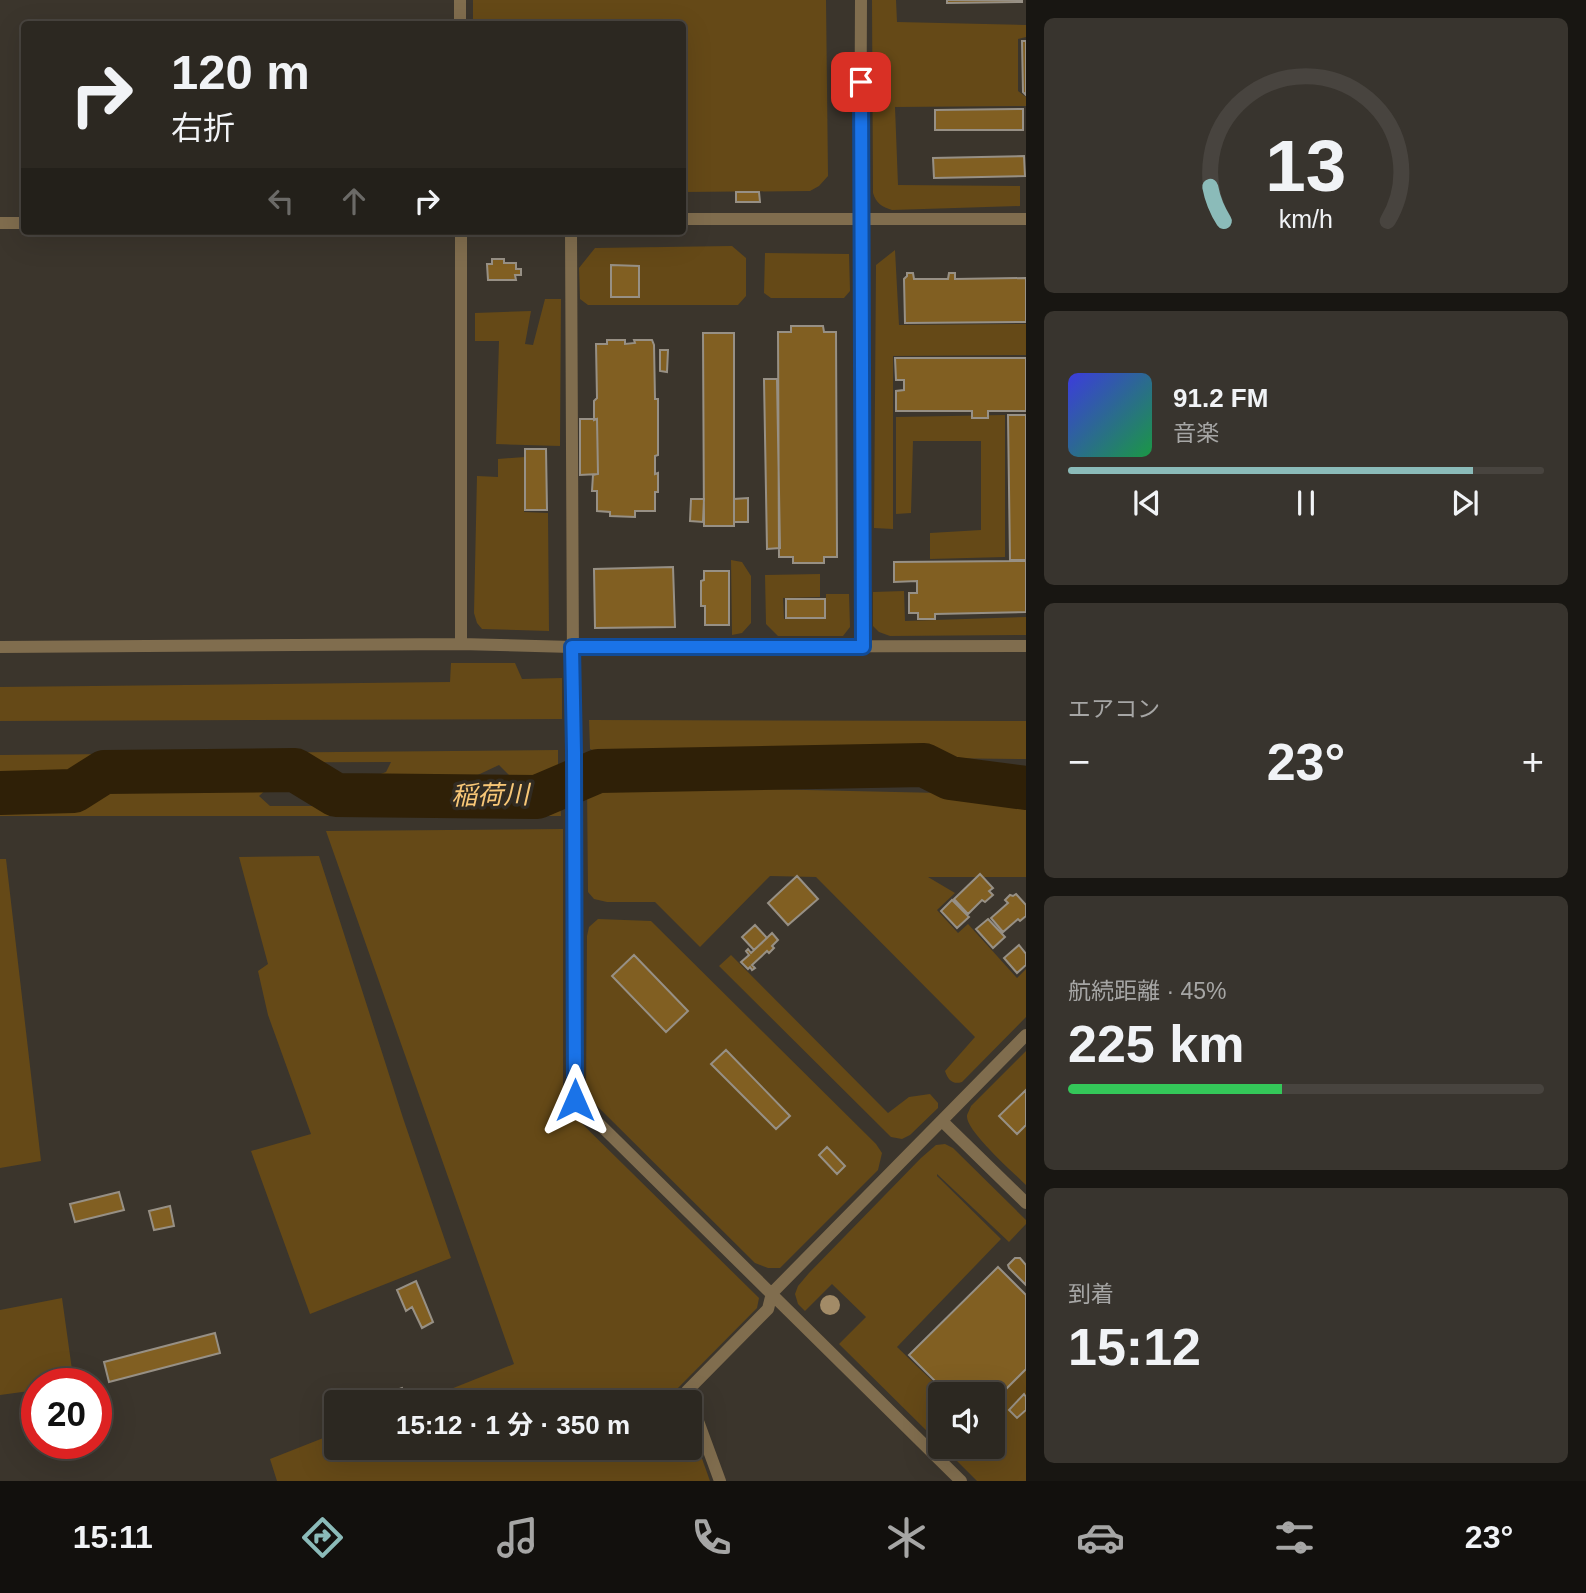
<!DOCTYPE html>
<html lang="ja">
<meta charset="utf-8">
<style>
body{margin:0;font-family:Arial,"Noto Sans JP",sans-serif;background:#38342e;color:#f1f3f6;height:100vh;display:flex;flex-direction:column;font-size:26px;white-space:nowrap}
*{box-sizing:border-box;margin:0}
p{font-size:23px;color:#a6a6a5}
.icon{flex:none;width:38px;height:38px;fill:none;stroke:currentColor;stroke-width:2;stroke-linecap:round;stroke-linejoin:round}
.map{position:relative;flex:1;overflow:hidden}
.sheet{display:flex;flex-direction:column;gap:18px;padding:18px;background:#181612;width:560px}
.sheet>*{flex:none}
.top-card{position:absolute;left:21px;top:21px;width:665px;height:214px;border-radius:7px;box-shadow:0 7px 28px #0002,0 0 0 2px #48443f;background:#2c2821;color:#f1f3f6;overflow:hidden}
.tools{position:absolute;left:928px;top:1382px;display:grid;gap:14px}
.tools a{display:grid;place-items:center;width:77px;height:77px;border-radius:7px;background:#2c2821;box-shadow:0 7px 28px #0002,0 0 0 2px #48443f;font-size:35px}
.speed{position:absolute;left:21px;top:1368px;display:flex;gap:14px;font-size:35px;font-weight:700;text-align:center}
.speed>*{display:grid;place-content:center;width:91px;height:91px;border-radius:50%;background:#2c2821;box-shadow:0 7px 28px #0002,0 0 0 2px #48443f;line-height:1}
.speed .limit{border:10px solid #d22;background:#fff;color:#111}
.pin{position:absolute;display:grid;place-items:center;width:60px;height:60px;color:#fff;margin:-30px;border-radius:14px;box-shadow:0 4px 10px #0006}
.me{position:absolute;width:77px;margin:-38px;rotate:0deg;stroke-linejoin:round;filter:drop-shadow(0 0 5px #0008)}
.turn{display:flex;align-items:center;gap:24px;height:147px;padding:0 35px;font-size:32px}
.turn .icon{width:91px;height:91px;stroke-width:2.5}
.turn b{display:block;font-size:49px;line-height:60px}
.lanes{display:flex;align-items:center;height:66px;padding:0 35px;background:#0003;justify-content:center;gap:35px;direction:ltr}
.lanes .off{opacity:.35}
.big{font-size:52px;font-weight:700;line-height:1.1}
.sheet .widget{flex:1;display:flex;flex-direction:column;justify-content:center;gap:10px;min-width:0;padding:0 24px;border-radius:10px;background:#38342e}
.sheet .dial{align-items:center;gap:0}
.dial svg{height:182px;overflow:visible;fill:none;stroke:#48443f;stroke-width:7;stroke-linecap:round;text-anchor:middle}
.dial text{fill:#f1f3f6;stroke:none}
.song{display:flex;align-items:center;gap:21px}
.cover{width:84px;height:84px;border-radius:10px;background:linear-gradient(135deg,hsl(240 70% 55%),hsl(140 70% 35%))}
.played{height:7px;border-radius:4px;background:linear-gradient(90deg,#8bbbb9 85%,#48443f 85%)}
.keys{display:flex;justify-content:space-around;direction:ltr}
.heat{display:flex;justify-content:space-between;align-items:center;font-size:38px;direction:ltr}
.charge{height:10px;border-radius:5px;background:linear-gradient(90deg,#34c759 45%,#48443f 0)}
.trip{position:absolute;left:324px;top:1390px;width:378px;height:70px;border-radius:7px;background:#2c2821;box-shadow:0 7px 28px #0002,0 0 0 2px #48443f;font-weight:700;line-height:70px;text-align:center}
.menu{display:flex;height:112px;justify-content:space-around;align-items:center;background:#12100d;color:#a6a6a5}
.menu .icon{width:49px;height:49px}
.menu .on{color:#8bbbb9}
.menu b{font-size:32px;color:#f1f3f6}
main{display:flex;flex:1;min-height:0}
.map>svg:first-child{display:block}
.green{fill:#654917}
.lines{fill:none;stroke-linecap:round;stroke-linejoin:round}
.river{stroke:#2f2007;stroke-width:44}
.building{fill:#815f22;stroke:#979085;stroke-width:2}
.lane{stroke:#806d4e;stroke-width:12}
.tree{fill:#a28b67}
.route-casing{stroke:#114b97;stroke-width:18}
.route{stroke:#1a73e8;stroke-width:12}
.labels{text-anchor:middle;stroke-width:7;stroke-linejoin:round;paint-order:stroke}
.water-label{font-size:26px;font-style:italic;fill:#f8c777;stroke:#312b22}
</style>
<main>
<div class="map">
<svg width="1026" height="1481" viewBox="0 0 1026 1481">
<rect width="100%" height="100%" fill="#3b352c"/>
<path class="green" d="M473 0H826L828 176 819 186 810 191 683 192 682 24H473Z
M872 0H896L897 22 1026 25V37L1018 39V91L1026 97V106L895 107 898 185 1020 186V206L892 210C882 207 876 203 873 193Z
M732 246 746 258V296L738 305H588L580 299 579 268 595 248Z
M895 250 899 325 1026 324V355L893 356V529L874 528 876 265Z
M765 253 849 254 850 291 844 298H771L764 293Z
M545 299H561L560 446 496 444 499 341H475V313L531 311 525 344 533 345Z
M1005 415V557L930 559V533L981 530V441H913L911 513 896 514V417Z
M525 457 524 512 548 513 549 631 482 629 477 623 474 613 477 476 498 477V459Z
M731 560 742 562 751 576V623L742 633 732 635Z
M820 574V597L783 598 784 619H826V594H849L850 627 843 636H778L766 624 765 575Z
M904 591 905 621 1026 617V635L890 636 879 632 873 626V592Z
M451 663H515L522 679 562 678V719L0 721V687L450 682Z
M589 720 1026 721V759L602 754 590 749Z
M558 750V770L542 784 519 785 499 765 467 780 349 786 386 772 391 762 88 763 66 776 0 780V755Z
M294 779 296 785 269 787 259 796 270 806H540L560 798 561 816H0V805L84 804 102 781Z
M587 785 1026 795V877H928L955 893 937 910 958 933 968 924 1017 978 1026 969V1017L962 1082C953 1085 948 1080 945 1071L975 1037 816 877 770 876 700 947 655 902H607L594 899 588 892Z
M563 829V1105L759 1298 757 1308 677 1389 681 1402H418L514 1364 326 831Z
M319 856 403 1118 451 1258 310 1314 251 1151 311 1134 268 1015 258 971 268 964 239 857Z
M0 859H6L41 1161 0 1168Z
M598 919 651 921 876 1144 882 1153 878 1170 780 1268H768L755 1263 586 1095 587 936 589 927Z
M731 955 888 1113 909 1097 930 1094 938 1103V1108L910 1135 902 1139 891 1137 719 966Z
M1026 1051V1185C1014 1173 966 1131 967 1116 967 1114 970 1109 971 1106Z
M945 1144 953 1148 1026 1220V1224L1009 1242 937 1174V1176L1001 1239 897 1347 947 1395H940V1444L839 1344 866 1317 832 1284 805 1311 798 1304 795 1294 798 1286 809 1273 921 1158 936 1145Z
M62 1298 74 1384H37V1390L0 1395V1310Z
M1026 1369V1481H977L943 1447H992V1403Z
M690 1425 710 1481H277L270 1459 336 1433V1447H690Z"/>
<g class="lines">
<path class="river" d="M0 793 74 791 104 772 295 770 336 795 537 797 598 771 924 765 950 778 1026 788"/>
</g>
<path class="building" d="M947 0H1022V2L947 3Z
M1022 41H1026V95L1023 92Z
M1023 109V130H935V110Z
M1024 156 1025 176 934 178 933 158Z
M736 192H759L760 202H736Z
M492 259H504V263H516V269H521V275H515L516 280H488L487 264H492Z
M611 265 639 266V297H611Z
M907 273H913L914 279H948L949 273H955V279L1026 278V322L905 323 904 279 907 276Z
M791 326H823L824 332H836L837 557H824V563H793V557H779L778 332H791Z
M703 333H734V526H704Z
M607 340H625V344L635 343 634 340H652L654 345 655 399H658V455L655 456V474L658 473V492H655V511H635V517L610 516V512L597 511V491H592L593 475 598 474 597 419 594 420V401L597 398 596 344H607Z
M660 350H668L667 372 660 371Z
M895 358H1026V411H988V418H972V411H896V391L904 390V380H896Z
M764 379H777L780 548 767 549Z
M1008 415H1026V560H1010Z
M580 419H597L598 474 580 475Z
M525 449H546L547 510H525Z
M748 498V522H734V499Z
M691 499H704L703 522 690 521Z
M1026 561V612L935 614V619H918V613H909V593H917V581L894 582V562Z
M673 567 675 627 595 628 594 569Z
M704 571H729V625H705V606H701V581L704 580Z
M786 599H825V618H786Z
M980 874 993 888 989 891 993 895 985 902 982 900 968 914 954 899Z
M797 876 818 899 788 925 768 903Z
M1016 894 1026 905V916L1020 921 1018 919 1003 932 991 918 1008 903 1005 900 1010 895 1013 896Z
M952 900 969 917 957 928 941 911Z
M988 919 1005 937 993 948 976 929Z
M755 925 767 938 754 950 742 937Z
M772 933 778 940 772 946 774 948 769 953 767 951 752 965 755 968 752 970 750 967 748 969 741 962 749 955 746 951 748 949 751 953Z
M1019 945 1026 954V965L1017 973 1004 958Z
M634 955 688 1011 666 1032 612 976Z
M726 1050 790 1116 776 1129 711 1064Z
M1026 1090V1125L1017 1134 999 1116Z
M827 1147 845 1166 837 1174 819 1155Z
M119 1192 124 1210 75 1222 70 1204Z
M170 1206 174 1226 154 1230 149 1211Z
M1015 1258H1020L1026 1265V1285L1009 1268 1008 1265Z
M998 1267 1026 1295V1369L992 1403V1395H949L909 1355Z
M416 1281 433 1322 422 1328 412 1307 406 1311 397 1290Z
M215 1333 220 1353 109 1382 104 1362Z
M402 1388 407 1402H385L383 1395Z
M1024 1394 1026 1397V1410L1017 1418 1009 1410Z"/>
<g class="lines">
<path class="lane" d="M460 0V24
M861 0 860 218 863 647
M682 219H1026
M0 223H24
M571 231 575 1100 961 1481
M461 644V231
M0 647 461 644 572 647 1026 646
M942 1121 1026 1203
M720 1481 687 1391 768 1309 772 1293 1026 1035"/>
</g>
<circle class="tree" cx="830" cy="1305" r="10"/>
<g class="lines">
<defs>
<path id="route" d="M575 1100 574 752 572 647H863L861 82"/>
</defs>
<use href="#route" class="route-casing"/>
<use href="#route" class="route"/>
</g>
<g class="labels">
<g class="water-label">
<text transform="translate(490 795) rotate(-1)" y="9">稲荷川</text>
</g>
</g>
</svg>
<div class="tools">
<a><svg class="icon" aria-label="sound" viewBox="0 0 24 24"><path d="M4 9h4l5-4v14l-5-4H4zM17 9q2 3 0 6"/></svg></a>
</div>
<div class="speed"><div class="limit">20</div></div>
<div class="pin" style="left:861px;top:82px;background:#d93025"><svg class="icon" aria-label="arrive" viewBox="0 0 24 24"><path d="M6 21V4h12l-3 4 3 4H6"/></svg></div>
<svg class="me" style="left:575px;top:1100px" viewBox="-20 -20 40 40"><path d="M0-17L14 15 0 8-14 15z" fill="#1a73e8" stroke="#fff" stroke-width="4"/></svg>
<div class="trip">15:12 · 1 分 · 350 m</div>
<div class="top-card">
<div class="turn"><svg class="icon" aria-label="right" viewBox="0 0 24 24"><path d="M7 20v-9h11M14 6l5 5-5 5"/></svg><div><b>120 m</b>右折</div></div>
<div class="lanes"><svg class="icon off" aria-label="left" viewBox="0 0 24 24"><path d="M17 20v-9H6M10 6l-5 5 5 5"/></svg><svg class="icon off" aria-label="ahead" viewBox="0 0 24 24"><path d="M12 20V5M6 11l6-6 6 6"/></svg><svg class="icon" aria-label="right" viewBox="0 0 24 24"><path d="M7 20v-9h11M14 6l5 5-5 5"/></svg></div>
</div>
</div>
<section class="sheet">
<div class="widget dial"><svg viewBox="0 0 100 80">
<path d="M14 69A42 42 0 1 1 86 69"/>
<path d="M14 69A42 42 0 0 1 8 54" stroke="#8bbbb9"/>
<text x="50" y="56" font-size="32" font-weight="700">13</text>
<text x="50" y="72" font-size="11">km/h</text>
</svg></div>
<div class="widget">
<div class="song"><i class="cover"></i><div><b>91.2 FM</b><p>音楽</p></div></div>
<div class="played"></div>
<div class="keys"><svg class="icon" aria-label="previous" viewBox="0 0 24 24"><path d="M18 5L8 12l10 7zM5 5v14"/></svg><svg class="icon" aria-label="pause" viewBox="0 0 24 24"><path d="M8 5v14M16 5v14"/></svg><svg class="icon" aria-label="next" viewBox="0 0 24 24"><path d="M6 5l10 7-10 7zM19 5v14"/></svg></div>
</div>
<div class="widget"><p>エアコン</p>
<div class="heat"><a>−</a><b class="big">23°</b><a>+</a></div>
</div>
<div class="widget"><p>航続距離 · 45%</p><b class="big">225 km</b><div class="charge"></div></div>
<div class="widget"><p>到着</p><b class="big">15:12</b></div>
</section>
</main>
<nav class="menu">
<b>15:11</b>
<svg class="icon on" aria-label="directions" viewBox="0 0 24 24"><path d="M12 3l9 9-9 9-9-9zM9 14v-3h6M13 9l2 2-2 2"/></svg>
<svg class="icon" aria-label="music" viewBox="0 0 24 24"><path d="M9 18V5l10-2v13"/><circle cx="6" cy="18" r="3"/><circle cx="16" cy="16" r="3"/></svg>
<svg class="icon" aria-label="phone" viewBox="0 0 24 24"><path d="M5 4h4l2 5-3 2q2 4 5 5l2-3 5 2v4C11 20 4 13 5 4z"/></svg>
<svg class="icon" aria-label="climate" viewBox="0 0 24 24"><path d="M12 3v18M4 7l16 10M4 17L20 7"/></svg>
<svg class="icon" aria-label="car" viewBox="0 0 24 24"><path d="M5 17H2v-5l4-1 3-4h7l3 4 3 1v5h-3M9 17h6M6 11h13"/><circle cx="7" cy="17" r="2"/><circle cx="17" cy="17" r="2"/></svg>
<svg class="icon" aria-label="filters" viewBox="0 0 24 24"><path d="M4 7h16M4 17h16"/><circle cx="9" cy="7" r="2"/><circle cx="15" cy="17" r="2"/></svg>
<b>23°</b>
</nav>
